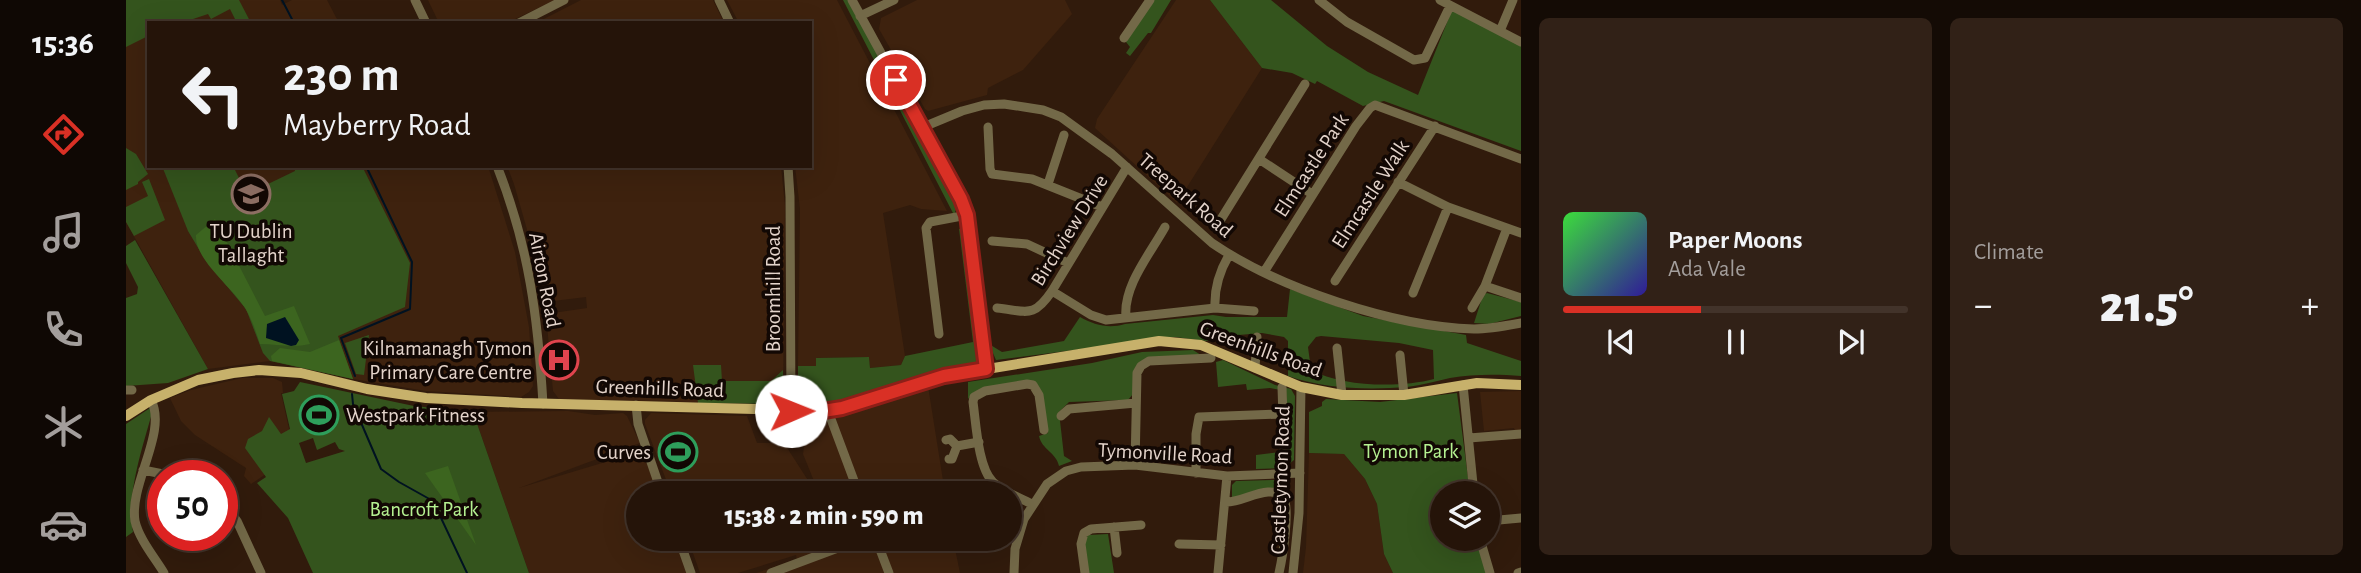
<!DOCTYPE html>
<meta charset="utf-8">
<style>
body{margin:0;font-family:"Alegreya Sans",sans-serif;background:#312117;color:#f1f3f6;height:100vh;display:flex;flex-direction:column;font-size:26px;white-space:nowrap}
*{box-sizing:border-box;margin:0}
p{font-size:23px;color:#a39e9c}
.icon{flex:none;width:38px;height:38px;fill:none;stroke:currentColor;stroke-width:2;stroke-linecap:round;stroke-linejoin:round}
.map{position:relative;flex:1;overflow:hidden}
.details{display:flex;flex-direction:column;gap:18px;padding:18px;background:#140b05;width:840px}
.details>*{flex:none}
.guide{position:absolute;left:21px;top:21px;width:665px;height:147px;border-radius:0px;box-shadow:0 7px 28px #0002,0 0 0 2px #42332a;background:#251409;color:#f1f3f6;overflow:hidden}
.buttons{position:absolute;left:1304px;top:481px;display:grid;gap:14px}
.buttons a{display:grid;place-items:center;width:70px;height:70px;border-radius:50%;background:#251409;box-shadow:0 7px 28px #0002,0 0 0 2px #42332a;font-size:35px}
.speed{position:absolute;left:21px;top:460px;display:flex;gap:14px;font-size:35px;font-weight:700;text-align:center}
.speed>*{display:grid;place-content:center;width:91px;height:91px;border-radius:50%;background:#251409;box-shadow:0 7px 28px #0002,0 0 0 2px #42332a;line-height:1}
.speed .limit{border:10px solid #d22;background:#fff;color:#111}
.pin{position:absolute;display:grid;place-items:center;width:60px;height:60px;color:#fff;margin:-30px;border:4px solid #fff;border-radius:50%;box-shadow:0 2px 7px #0007}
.me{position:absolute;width:77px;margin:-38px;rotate:89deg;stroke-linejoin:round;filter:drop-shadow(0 0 5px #0008)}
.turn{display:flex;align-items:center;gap:24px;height:147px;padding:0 21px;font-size:32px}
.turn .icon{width:91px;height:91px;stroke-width:2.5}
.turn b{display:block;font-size:49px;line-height:60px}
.big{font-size:52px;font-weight:800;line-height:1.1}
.details .card{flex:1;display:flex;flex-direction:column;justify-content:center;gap:10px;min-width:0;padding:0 24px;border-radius:10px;background:#312117}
.song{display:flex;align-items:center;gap:21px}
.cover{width:84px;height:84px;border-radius:10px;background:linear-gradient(135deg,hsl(120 70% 55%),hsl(250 70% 35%))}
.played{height:7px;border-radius:4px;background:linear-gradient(90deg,#d93025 40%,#42332a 40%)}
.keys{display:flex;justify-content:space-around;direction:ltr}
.heat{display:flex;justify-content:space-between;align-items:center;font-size:38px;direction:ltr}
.details .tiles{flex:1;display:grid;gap:18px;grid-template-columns:repeat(2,1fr)}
.trip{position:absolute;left:500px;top:481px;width:396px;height:70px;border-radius:35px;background:#251409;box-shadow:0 7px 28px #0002,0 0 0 2px #42332a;font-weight:800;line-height:70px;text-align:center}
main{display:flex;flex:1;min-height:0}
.dock{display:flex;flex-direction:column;width:126px;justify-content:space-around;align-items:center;background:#0f0804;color:#a39e9c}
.dock .icon{width:49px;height:49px}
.dock .active{color:#d93025}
.dock b{font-size:32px;color:#f1f3f6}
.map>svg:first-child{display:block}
.built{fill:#3e220e}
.green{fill:#34541d;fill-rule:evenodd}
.forest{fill:#3c651f}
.water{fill:#001221}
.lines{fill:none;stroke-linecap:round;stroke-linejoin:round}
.stream{stroke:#001221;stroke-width:2}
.minor{stroke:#736948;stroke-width:9}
.major{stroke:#c7b16b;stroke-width:10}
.route-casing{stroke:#8d1f18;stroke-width:18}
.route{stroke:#d93025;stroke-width:12}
.labels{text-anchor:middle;stroke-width:7;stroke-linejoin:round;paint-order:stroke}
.street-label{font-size:21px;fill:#e4d4cb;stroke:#120804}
.poi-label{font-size:21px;fill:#e4d4cb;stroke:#120804;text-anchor:end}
.park-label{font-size:21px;fill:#b5f191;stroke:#120804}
</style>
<main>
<nav class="dock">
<b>15:36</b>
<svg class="icon active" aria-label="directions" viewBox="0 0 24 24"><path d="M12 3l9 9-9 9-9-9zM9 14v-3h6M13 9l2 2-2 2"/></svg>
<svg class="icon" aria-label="music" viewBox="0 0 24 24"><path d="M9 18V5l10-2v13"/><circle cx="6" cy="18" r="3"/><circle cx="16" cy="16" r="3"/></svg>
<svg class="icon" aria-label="phone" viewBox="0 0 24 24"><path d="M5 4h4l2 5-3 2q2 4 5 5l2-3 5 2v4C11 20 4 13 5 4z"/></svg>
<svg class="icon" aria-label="climate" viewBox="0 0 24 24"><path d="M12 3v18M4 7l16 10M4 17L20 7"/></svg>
<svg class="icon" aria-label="car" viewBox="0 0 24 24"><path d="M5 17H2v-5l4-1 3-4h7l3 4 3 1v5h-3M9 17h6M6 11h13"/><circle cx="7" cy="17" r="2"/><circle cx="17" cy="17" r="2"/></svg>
</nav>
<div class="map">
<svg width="1395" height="573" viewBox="0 0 1395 573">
<rect width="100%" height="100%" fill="#311b0c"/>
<path class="built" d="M0 0H154L156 5 166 0H201L213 23H23V166H362L389 252 403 327 407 386 403 392 395 397 300 391 227 379 144 361 82 369 0 222Z
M302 0H429L381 23H313Z
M455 0H587L598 23H410Z
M601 0H711L821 211 795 209 784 205 757 213 779 356 775 365 744 368 743 357 691 358V367L672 366 674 209 669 166H684V23H613Z
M791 0H939L946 14 897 70 862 88 861 95 802 111 799 109 753 29 755 18Z
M1050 0H1084L1136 68 1051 203 969 128 971 119Z
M381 166H655L659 206 657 398 649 404 433 399 427 391 420 314 461 308 460 297 419 302 414 264 410 261 388 184Z
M116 378H147L156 382 157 393H155L163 429 173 452 125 484 118 476 120 468 69 435 55 421 44 398 65 390Z
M802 386 819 493H545L519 424V420L525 413 621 416 631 443H658L685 485 688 481 677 454 678 447 667 417 698 416 721 413Z
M1395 391V431H1389L1388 428 1358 431 1354 392Z
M442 411 469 415 497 413 501 416 514 443 393 488 516 451 532 493 513 494V539H549L562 573H403L347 412Z
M1183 453 1218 454 1239 479 1251 504 1258 554 1267 573H1177L1180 547Z
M562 539H827L834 573H630L671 560 670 555 612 573H574Z"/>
<path class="green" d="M0 0H113L125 23H111L104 9 85 19 82 14 55 23H23V41L20 37 0 47Z
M717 0H723L832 204 828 215Z
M1028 0H1045L1025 33H1022L1004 56 1000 53 1004 47 1000 42Z
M1084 0H1145L1201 46 1242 72 1292 95 1326 10 1395 45V151L1258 101 1237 106 1191 81 1189 84 1166 73 1136 68Z
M0 148 10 154 22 174 12 182V184L0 190Z
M36 166H72L73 168 78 166H107L121 194 169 171 168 166H236L284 263 279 307 212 336 227 379 144 361 137 353 120 309 80 261 62 231Z
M23 179 39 220 8 236 0 222V207L22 196 16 182Z
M839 228 854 351 851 362 719 402 678 404 672 398V366H690V358L743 357 744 368 775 365 779 356 847 342 833 229Z
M9 240 82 369 42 383 0 386V298L11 294 12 287 0 263V246Z
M1164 289 1237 316 1340 335 1341 343 1395 361V376C1372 374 1347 374 1324 378 1310 381 1296 385 1281 387 1242 390 1199 389 1162 376V341L1158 337 1136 333 1101 336 1080 341 1049 337 870 360 863 344 876 352 938 341 954 317C968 325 983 329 999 324L1087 315 1100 317H1161ZM1195 336 1273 343 1307 350 1308 379C1274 388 1216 387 1185 370L1182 347 1190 337Z
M1361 293 1395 302V316L1363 324 1348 323 1357 295Z
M243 335 238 375 230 374 219 343Z
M1067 350 1075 355 1021 359 1007 394 1002 400 943 402 933 412 938 456 946 461 933 466C930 452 916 450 913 436L922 433 912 387 848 392 842 399V382L966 363 1016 352Z
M1097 360 1149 385 1165 389 1169 396 1168 460 1158 468 1130 469V455L1162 451 1160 391 1144 388 1121 390 1120 384 1092 387 1090 362Z
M567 365H595L596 381H645L657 370V398L649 404 572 403Z
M174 382 288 406 347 412 403 573H187L162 518 131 483 140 477 119 448 122 439 136 431 143 417 155 434 164 429 156 394 168 391ZM187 438 191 450 209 442 213 449 219 451 180 463 173 443Z
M1331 393 1344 493 1316 494V539H1354L1361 573H1267L1258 554 1251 504 1239 479 1218 454 1183 453V412L1196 406V402L1200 399 1254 402Z
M24 408 26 413C16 449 0 496 7 532L0 537V424Z
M1147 480H1159L1163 484 1157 492 1113 499 1106 497V485L1110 481Z
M982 534 988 573H962L958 549 960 537 963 535Z"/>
<path class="forest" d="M89 219 139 316 168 306 184 344C167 348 151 344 134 344 130 332 126 319 119 308 106 287 68 259 70 235Z
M213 340 227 379 146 361 145 356 154 348 184 352Z
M322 466 350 545 299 473Z"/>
<path class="water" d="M159 317 173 340 170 345 165 346 140 338 141 324Z"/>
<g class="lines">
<path class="stream" d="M156 0 168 23
M229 376 215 338 284 309 286 262 240 166
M226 394 227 404 255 469 273 482 307 501 341 573"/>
<path class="minor" d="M289 0 300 23
M593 0 604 23
M726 0 835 199 841 215 860 369
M1193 0 1221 22 1288 60 1299 58 1324 6
M1314 0 1395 42
M734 16 768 0
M393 23 438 0
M1374 31 1387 0
M998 38 1024 0
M862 127 864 169 866 174 906 179 976 207
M795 128 836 111 858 105 878 104 898 107 917 110 935 117 986 154 1086 243C1152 288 1268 327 1348 329 1364 329 1379 326 1395 323
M1133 159 1186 194
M371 166C403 246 412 318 417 404
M662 166 664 197 665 411
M1272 182 1322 207 1395 233
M922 184 938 135
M1092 224 1179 84
M866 241 901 244 942 263
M1138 272 1230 126 1244 108 1249 105 1395 159
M1209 281 1309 126
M1359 286 1395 298
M926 291 965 315 980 320 1089 308C1088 288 1093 272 1103 255
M1287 293 1322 207
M871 308C901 311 907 319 926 291L1001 167
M1089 308 1128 311
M1346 308 1359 286 1381 228
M1000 317C997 286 1024 254 1039 227
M813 334 800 228 804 222 841 215
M1211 348 1216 395
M1274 355 1278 395
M1129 368 1131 337
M1337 385 1348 494
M1156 387 1158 449
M0 390H6
M25 400C42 432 3 484 9 521 13 539 29 558 38 573
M510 405 512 424 536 494
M702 411 733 494
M935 416 943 409 1010 403
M1343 438 1395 434
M820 440 824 439 831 446 826 459H823
M831 446 853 442
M1009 465 1011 373 1015 366 1023 361 1085 358
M17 470 47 476
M1070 473V434L1073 417 1156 414
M96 500 111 521 135 573
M1100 502C1115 502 1127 493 1142 492 1148 492 1153 492 1157 497 1165 506 1156 560 1153 573
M906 504C894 498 878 492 867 482 852 468 850 423 847 402L848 397 859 391 901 384 907 385 913 395 918 430
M1362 521 1395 518
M988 527 991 553
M553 539 565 573
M750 539 763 573
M1354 539 1364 573
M1053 544 1095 545
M645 573 736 539
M888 573 889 549 898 519 921 484 940 471 955 467 1009 465 1101 476 1174 473
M959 573 955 544 958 533 965 529 1015 525
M1092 573 1101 476
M1167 573 1173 513 1175 387
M1392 573 1395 572"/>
<path class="major" d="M0 416 25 400 72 380 107 373 133 370 175 373 241 389 300 398 396 403 702 411 818 376 1033 341 1075 345 1175 387 1216 395H1278L1351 383 1395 385"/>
</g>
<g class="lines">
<defs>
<path id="route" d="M665 411 691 412 716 408 818 376 860 369 841 215 835 199 770 80"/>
</defs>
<use href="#route" class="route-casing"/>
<use href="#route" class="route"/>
</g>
<defs>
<symbol id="university-ring" viewBox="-11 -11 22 22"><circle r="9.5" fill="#120804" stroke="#8d6e63" stroke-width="1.5"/><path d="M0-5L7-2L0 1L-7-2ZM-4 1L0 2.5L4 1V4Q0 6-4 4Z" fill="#8d6e63"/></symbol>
<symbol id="hospital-ring" viewBox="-11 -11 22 22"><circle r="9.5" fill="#120804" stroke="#e0444e" stroke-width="1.5"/><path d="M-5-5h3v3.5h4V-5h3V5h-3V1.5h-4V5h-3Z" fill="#e0444e"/></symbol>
<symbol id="stadium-ring" viewBox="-11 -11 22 22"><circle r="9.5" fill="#120804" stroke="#2e9e5b" stroke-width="1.5"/><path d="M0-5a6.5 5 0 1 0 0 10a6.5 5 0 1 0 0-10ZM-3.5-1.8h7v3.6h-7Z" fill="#2e9e5b"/></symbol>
</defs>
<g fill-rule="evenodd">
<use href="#university-ring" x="103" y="172" width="44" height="44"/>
<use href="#hospital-ring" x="411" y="338" width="44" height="44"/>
<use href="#stadium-ring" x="171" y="393" width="44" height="44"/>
<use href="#stadium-ring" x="530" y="430" width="44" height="44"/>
</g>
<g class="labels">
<g class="street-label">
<text transform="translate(1185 165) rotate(-57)" y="7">Elmcastle Park</text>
<text transform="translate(1244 194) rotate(-57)" y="7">Elmcastle Walk</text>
<text transform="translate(1060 195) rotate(41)" y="7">Treepark Road</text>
<text transform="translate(943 230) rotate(-58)" y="7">Birchview Drive</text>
<text transform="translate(419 280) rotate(79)" y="7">Airton Road</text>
<text transform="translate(647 289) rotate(-90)" y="7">Broomhill Road</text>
<text transform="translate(1135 349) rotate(20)" y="7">Greenhills Road</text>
<text transform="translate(534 388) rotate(2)" y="7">Greenhills Road</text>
<text transform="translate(1039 453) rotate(3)" y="7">Tymonville Road</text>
<text transform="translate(1154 480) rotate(-88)" y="7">Castletymon Road</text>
</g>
<g class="poi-label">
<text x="125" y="238" text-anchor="middle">TU Dublin<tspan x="125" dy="24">Tallaght</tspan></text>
<text x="406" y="355">Kilnamanagh Tymon<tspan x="406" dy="24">Primary Care Centre</tspan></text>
<text x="220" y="422" text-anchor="start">Westpark Fitness</text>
<text x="525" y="459">Curves</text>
</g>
<g class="park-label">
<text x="1285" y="458">Tymon Park</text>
<text x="298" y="516">Bancroft Park</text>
</g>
</g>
</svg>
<div class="buttons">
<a><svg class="icon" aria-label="layers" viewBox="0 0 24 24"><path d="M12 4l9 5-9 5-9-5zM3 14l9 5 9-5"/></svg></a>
</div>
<div class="speed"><div class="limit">50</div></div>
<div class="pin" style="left:770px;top:80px;background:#d93025"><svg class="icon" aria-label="arrive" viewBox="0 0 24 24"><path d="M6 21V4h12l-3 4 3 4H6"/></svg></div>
<svg class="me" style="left:665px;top:411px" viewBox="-20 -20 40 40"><circle r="19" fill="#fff"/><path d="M0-13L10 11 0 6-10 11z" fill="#d93025"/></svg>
<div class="trip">15:38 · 2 min · 590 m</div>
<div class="guide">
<div class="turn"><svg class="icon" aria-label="left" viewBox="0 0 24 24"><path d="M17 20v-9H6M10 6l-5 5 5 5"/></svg><div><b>230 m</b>Mayberry Road</div></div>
</div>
</div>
<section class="details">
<div class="tiles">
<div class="card">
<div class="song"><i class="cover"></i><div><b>Paper Moons</b><p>Ada Vale</p></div></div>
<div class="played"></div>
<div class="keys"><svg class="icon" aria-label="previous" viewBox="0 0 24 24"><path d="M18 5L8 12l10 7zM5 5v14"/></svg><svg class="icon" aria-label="pause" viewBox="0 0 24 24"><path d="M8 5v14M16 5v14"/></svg><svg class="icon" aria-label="next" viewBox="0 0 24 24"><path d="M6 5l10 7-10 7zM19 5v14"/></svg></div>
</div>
<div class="card"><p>Climate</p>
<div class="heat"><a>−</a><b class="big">21.5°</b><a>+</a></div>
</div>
</div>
</section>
</main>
